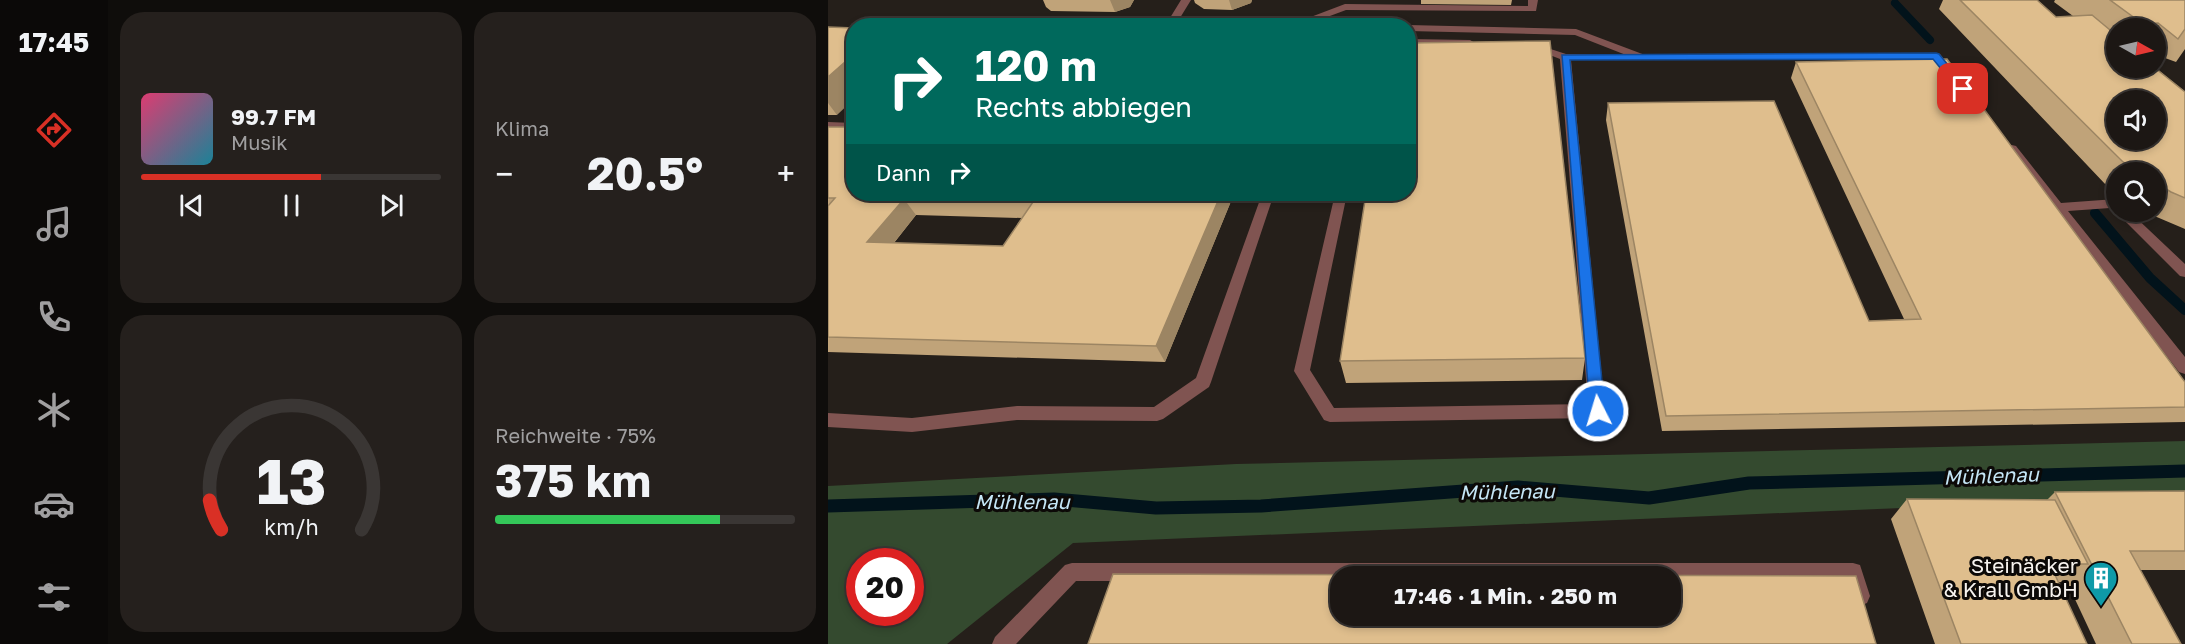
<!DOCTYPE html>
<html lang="de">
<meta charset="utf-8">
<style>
body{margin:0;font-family:"Golos Text",sans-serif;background:#25201d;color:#f1f3f6;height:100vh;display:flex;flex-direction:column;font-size:22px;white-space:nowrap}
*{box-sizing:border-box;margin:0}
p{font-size:20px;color:#a09fa0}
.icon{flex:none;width:33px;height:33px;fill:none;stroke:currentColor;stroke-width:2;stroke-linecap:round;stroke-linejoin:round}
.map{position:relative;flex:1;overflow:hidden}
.details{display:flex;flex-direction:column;gap:12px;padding:12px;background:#0f0d0b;width:720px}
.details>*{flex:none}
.hud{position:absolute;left:18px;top:18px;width:570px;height:183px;border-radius:24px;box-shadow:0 3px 9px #0003,0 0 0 2px #3a3634;background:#00695c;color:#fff;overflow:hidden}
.needle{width:39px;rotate:98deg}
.tools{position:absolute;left:1278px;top:18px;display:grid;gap:12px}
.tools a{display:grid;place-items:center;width:60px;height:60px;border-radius:50%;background:#1c1714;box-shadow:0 3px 9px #0003,0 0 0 2px #3a3634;font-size:30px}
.speed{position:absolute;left:18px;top:548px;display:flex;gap:12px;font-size:30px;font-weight:700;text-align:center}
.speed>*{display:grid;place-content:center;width:78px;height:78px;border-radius:50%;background:#1c1714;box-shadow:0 3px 9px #0003,0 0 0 2px #3a3634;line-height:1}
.speed .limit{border:9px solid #d22;background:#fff;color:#111}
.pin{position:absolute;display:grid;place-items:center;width:51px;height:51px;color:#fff;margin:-26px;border-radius:12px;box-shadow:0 3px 9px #0006}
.me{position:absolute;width:66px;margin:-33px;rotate:355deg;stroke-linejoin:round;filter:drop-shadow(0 0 4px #0008)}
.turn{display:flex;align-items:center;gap:21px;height:126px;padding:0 30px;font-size:27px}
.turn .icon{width:78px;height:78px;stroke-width:2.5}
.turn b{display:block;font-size:42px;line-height:51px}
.then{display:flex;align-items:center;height:57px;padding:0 30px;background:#0003;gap:12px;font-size:22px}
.big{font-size:45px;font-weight:700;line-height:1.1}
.details .card{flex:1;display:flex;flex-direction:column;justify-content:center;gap:9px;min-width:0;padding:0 21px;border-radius:24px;background:#25201d}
.details .dial{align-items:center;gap:0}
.dial svg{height:156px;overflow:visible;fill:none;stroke:#3a3634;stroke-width:7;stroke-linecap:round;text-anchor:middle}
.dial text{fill:#f1f3f6;stroke:none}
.song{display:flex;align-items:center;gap:18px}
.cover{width:72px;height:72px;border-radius:9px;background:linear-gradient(135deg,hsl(340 70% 55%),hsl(190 70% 35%))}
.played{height:6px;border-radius:3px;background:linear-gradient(90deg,#d93025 60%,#3a3634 60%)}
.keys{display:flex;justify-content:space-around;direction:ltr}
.heat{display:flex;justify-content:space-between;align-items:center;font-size:33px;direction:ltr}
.charge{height:9px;border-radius:4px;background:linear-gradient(90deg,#34c759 75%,#3a3634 0)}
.details .tiles{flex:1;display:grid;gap:12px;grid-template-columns:repeat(2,1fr)}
.trip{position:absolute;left:502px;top:566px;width:351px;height:60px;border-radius:24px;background:#1c1714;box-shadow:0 3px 9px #0003,0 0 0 2px #3a3634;font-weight:700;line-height:60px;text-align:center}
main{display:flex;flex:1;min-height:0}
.tab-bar{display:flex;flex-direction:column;width:108px;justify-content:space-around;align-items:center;background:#0b0908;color:#a09fa0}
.tab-bar .icon{width:42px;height:42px}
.tab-bar .on{color:#d93025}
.tab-bar b{font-size:27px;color:#f1f3f6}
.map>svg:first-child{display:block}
.green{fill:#344a2f;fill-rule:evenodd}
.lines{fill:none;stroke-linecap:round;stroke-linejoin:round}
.stream-far2{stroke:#02131b;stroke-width:8}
.stream-far1{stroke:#02131b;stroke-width:10}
.stream{stroke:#02131b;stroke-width:13}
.minor{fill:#805451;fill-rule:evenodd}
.wall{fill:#c0a379;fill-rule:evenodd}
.shaded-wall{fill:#9c8563}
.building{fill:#dfbe8d;stroke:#9c8563;stroke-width:1.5;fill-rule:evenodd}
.route{fill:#1a73e8;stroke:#114b97;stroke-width:1.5}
.labels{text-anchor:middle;stroke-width:6;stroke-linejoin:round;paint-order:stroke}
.water-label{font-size:20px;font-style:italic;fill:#c5e6f6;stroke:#0c0907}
.near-poi-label{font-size:21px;fill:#f7f3ef;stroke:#0c0907;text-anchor:end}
</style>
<main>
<nav class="tab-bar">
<b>17:45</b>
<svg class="icon on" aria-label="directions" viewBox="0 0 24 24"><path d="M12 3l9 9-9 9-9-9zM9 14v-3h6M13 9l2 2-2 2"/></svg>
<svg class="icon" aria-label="music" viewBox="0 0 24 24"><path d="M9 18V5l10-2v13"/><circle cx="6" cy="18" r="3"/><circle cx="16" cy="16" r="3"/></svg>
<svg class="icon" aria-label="phone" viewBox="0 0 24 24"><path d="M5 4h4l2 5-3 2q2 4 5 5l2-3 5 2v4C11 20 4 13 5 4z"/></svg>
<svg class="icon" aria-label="climate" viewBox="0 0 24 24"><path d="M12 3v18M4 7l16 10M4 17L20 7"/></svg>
<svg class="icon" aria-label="car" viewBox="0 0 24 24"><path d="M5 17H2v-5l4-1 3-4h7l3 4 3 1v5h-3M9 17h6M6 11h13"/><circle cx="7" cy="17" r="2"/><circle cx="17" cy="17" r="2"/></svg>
<svg class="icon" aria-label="filters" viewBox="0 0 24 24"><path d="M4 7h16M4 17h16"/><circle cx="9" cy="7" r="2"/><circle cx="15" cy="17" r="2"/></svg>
</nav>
<section class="details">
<div class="tiles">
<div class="card">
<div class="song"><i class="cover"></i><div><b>99.7 FM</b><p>Musik</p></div></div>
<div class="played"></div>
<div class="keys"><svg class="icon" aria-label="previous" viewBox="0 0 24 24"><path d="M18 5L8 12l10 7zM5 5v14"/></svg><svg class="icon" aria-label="pause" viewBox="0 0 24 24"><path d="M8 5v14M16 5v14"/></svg><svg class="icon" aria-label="next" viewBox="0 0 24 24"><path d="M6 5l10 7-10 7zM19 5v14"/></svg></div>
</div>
<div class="card"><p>Klima</p>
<div class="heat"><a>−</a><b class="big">20.5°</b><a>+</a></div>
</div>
<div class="card dial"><svg viewBox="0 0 100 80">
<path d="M14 69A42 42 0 1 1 86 69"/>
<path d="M14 69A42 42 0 0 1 8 54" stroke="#d93025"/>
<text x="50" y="56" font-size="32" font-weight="700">13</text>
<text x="50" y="72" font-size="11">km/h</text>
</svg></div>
<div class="card"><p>Reichweite · 75%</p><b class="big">375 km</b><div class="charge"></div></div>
</div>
</section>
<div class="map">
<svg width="1357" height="644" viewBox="0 0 1357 644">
<rect width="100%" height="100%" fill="#251f1a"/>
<path class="green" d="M1357 441V496L245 543 119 644H0V486L408 464ZM32 561H82V612H32Z"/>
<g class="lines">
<path class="stream-far2" d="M1067 3 1102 40"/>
<path class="stream-far1" d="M1267 213 1322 278 1357 310"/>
<path class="stream" d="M0 506 226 499 328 508 433 506 690 487 821 498 921 483 1357 471"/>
<path class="minor" d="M353 0H363L347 26H337Z
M700 0H710L708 11 518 10 475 26H459L517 4 700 6Z
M580 25 748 29 817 55 1108 53 1112 54 1128 75 1123 78 1119 77 1105 59 743 60 777 411 775 416 769 418 502 422 496 420 466 371 507 194H519L482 370 506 408 760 404 732 59 699 46 704 43 738 54 798 55 747 35 580 31V26H578Z
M580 39 642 40 647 43 642 46 580 45Z
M0 122 26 123V131L0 130Z
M1184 145 1188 146 1233 203 1288 199V210L1282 208 1240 211 1357 357V374L1351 372 1180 152V146Z
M434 194H446L383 382 381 387 335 419 329 421 189 420 84 432 0 427V413L84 418 189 406 326 407 368 378Z
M1288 212H1302L1357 264V277L1352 276Z
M244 563H1025L1032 565 1042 596 1039 603 1032 606 1025 603 1018 581H843V576H513V581H248L188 644H164L167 637 237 565Z"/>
</g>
<path class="wall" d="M215 0H306L302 7 287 12 223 11 218 7Z
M366 0H424L423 3 404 10 376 9 367 3Z
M593 0H684L683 5 593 4Z
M1115 0H1209L1228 17 1245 16 1226 2 1227 0H1357V49L1348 62 1337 58 1329 69 1357 92V229L1324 215 1318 212H1328V172H1288V192L1278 185 1111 9ZM1288 28H1328V68H1288Z
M0 27 9 115H0Z
M968 62 1357 382V422L834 431 778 120 780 103 1041 321 1076 319 963 78Z
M0 127 26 194H406L337 362 0 352ZM88 215 194 218 175 246 66 243Z
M757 358 754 380 518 383 512 361Z
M1357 491V570H1312L1353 644H1268L1238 580 1236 582H1230L1259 644H1107L1063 519 1079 499 1219 500 1227 492Z"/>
<path class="shaded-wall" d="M282 0H306L302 7 287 12Z
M401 0H424L423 3 404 10Z
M26 54V99L9 115 0 103V77Z
M393 194H406L337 362 328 346Z
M76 199 88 215 53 259 39 242Z"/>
<path class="building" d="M1132 0H1209L1228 17 1264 15 1288 35V68H1327L1357 92V198L1343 192 1328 183V172H1312L1295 162ZM1288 100H1328V140H1288Z
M1282 0H1357V29L1350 39 1330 23 1315 24Z
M0 27 26 28V54L0 77Z
M722 41 757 358 512 361 538 194H580V43Z
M1119 59 1357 382V407L838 416 780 103 946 101 1041 321 1093 319 968 62Z
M0 127H26V194H393L328 346 0 337V206L7 198H0ZM76 199 205 202 175 246 39 242Z
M1357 491V551H1302L1353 644H1304L1227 492Z
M1079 499 1227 500 1260 564H1222L1259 644H1133Z
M285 574 1028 576 1048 644H260ZM513 576H843V615H513Z"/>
<path class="route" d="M1108 53 1111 54 1138 87V91H1131L1105 59 742 60 777 411 775 415 770 417 764 415 762 411 734 55Z"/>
<defs>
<symbol id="building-pin" viewBox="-11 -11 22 30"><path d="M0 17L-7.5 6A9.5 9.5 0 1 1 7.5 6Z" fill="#0f9aa8" stroke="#0c0907"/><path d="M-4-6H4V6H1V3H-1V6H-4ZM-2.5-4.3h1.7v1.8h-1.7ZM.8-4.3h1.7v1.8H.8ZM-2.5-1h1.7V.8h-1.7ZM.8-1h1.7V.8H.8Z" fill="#fff"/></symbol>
</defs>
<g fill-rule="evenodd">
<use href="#building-pin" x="1254" y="559" width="38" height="52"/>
</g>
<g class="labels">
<g class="water-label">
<text transform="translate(1163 476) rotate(-2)" y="7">Mühlenau</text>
<text transform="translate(679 492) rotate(-1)" y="7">Mühlenau</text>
<text x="194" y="509">Mühlenau</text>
</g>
<g class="near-poi-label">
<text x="1250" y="573">Steinäcker<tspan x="1250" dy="24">&amp; Krall GmbH</tspan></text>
</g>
</g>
</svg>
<div class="tools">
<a><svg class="needle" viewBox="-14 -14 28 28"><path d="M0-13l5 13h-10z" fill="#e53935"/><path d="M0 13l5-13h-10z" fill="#a09fa0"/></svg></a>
<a><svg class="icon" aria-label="sound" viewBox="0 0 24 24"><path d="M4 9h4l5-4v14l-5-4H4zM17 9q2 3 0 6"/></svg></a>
<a><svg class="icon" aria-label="search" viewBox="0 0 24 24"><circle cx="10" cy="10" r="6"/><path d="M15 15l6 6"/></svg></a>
</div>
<div class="speed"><div class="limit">20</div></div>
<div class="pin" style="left:1135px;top:89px;background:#d93025"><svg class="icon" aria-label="arrive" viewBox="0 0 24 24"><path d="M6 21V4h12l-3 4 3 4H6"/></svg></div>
<svg class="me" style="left:770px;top:411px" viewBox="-20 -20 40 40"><circle r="17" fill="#1a73e8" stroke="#fff" stroke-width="3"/><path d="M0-11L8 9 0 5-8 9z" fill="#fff"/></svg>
<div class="trip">17:46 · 1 Min. · 250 m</div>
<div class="hud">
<div class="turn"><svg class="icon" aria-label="right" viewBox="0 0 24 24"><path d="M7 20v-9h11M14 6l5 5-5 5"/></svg><div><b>120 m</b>Rechts abbiegen</div></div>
<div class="then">Dann<svg class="icon" aria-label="right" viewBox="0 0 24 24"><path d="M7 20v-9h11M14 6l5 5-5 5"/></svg></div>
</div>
</div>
</main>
